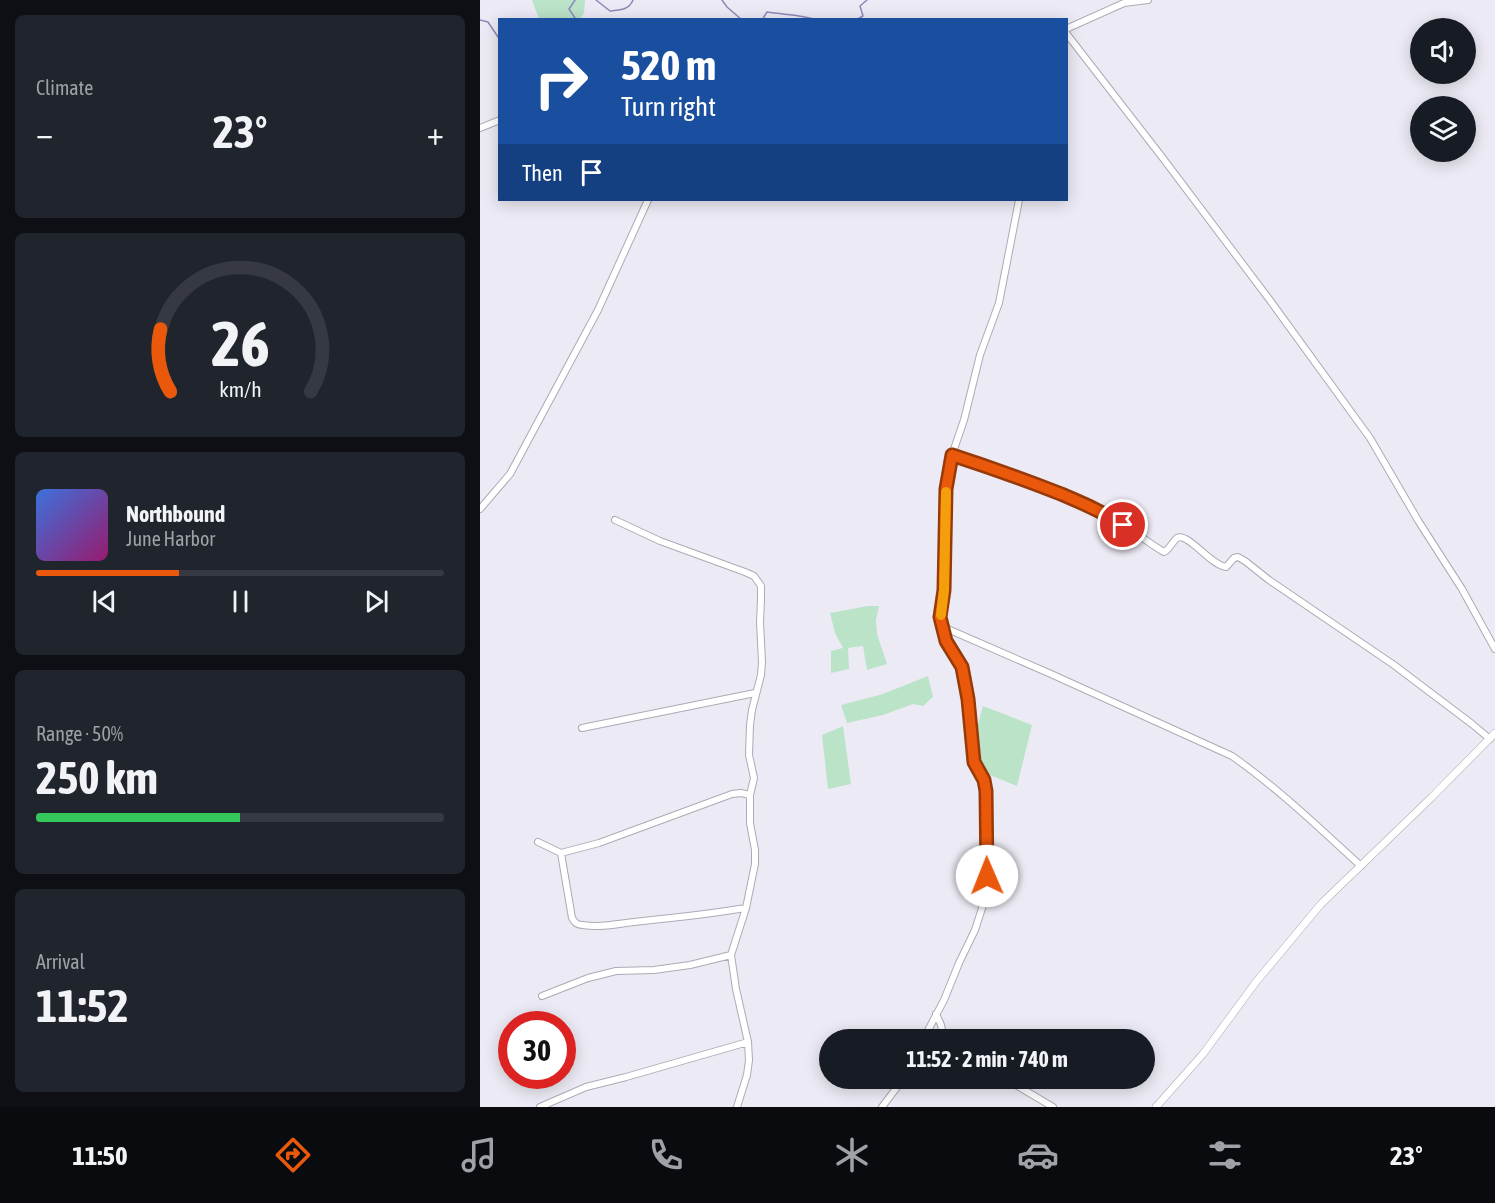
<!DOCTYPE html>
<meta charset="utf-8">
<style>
body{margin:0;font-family:"Asap Condensed",sans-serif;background:#20242c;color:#f1f3f6;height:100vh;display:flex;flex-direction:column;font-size:22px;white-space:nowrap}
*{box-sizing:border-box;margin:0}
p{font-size:20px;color:#9ea1a6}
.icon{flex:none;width:33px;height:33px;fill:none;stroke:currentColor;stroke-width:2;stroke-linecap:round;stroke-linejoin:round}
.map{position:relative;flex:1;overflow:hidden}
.drawer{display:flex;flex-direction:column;gap:15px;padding:15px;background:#0d0f14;width:480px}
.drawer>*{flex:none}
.top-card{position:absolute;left:18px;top:18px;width:570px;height:183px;border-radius:0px;box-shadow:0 3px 15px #0003;background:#1a4fa0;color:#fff;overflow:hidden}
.buttons{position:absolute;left:930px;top:18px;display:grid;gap:12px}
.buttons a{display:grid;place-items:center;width:66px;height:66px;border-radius:50%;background:#171b24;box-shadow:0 3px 15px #0003;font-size:30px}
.speed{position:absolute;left:18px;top:1011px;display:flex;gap:12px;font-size:30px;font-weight:700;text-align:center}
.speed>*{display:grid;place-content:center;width:78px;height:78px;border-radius:50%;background:#171b24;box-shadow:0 3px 15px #0003;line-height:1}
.speed .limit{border:9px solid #d22;background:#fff;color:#111}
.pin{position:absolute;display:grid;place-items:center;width:51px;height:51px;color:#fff;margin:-26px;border:3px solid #fff;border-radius:50%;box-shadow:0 2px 6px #0007}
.me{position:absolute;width:66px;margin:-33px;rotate:359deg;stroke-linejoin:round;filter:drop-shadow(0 0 4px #0008)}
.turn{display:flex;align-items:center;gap:21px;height:126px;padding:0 24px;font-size:27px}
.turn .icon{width:78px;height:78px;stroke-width:2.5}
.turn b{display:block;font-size:42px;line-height:51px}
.then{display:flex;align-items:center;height:57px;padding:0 24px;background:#0003;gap:12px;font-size:22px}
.big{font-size:45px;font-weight:700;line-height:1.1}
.drawer .widget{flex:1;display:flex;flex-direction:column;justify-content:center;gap:9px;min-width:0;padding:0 21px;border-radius:9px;background:#20242c}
.drawer .dial{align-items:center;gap:0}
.dial svg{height:156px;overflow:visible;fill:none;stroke:#363941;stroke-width:7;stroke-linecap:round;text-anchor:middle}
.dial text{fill:#f1f3f6;stroke:none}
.song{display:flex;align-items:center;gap:18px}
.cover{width:72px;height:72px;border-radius:9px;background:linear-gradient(135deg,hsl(220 70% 55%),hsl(320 70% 35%))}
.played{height:6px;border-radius:3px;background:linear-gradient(90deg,#ea580c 35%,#363941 35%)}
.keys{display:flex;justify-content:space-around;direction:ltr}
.heat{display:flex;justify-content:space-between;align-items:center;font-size:33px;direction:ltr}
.charge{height:9px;border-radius:4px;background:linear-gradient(90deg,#34c759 50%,#363941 0)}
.trip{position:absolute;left:339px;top:1029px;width:336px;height:60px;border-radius:30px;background:#171b24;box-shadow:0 3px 15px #0003;font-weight:700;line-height:60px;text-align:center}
.menu{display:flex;height:96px;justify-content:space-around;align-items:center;background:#090b0e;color:#9ea1a6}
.menu .icon{width:42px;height:42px}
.menu .active{color:#ea580c}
.menu b{font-size:27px;color:#f1f3f6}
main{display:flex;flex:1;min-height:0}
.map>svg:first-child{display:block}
.green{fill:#bae3c8}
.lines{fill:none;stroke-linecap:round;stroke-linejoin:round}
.stream{stroke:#8e88b9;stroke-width:1.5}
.minor-casing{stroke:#acabb5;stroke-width:8}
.tertiary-casing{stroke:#acabb5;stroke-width:8}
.minor{stroke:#fff;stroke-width:6}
.tertiary{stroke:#fff;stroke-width:7}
.route-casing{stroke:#983908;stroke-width:15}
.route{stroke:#ea580c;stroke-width:10}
.slow{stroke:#f59e0b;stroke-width:10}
</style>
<main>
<section class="drawer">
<div class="widget"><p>Climate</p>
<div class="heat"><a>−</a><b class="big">23°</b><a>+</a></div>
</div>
<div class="widget dial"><svg viewBox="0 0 100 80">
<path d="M14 69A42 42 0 1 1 86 69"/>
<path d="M14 69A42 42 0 0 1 9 37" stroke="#ea580c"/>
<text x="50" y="56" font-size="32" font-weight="700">26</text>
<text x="50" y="72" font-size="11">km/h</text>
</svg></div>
<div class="widget">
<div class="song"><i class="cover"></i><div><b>Northbound</b><p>June Harbor</p></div></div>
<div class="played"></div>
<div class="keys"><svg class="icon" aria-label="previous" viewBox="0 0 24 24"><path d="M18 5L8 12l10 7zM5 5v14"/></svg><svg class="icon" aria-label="pause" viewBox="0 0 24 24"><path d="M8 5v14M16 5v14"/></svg><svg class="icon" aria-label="next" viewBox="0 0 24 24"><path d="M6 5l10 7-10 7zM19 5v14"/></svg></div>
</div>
<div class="widget"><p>Range · 50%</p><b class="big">250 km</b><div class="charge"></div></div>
<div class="widget"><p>Arrival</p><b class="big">11:52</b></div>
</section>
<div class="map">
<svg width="1015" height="1107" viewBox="0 0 1015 1107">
<rect width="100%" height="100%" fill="#ecebf5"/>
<path class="green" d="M52 0H105L104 13 100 19H59Z
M388 606H399L396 620 397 634 407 664 387 670 383 646 368 648 369 669 351 673V651L363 648 355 633 350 613Z
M448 676 453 697 443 706 433 704 403 715 367 723 361 705 403 694Z
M503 706 552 725 537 786 488 766 493 743Z
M363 726 371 784 348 789 342 735Z"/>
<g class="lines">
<path class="stream" d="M116 0 130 11C140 10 149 10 153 0
M242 0 247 7 262 20
M0 20 8 22 20 40
M95 20V18L89 9 95 0
M282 20 287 12C305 15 319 14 337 20
M376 20 383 16 380 6 387 0"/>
<defs>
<path id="minor" d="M586 29 644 3 668 0
M586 33 682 157 789 299 890 438 939 522 982 589 1015 649
M0 128 20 120
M472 455C525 473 579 491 629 516 648 526 665 541 684 552 690 549 692 542 697 538 708 532 730 565 746 567L754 558 758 557 765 561 789 580 914 665 992 724 1010 739
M0 509 30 474 118 310 168 200
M135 520 180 541 265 572 274 576 281 586V600L280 622 282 662 281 675 272 710 270 725 269 755 274 778 270 795V823L275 850V864L266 908 251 955 256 989 268 1042 269 1060 267 1075 257 1107
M463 627 571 674 752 756C799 789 839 828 881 866
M102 728 275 693
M58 842 81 853 119 843 252 794 261 793 270 795
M81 853 92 918C95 923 97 925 103 925 119 928 138 924 154 922 192 918 229 914 266 908
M62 996 108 978 136 971 174 970 210 965 251 955
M456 1014 461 1025 464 1040
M443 1040 464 1000 479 963 495 930 505 899 507 876 506 791 504 780 494 762 488 699 482 667 466 641 460 617 463 589 466 534V489L472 455 484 420 500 355 519 303 539 200
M524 1078 573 1107
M60 1107 106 1087 146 1077 268 1042
M402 1107 424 1078"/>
<path id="tertiary" d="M676 1107 723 1054 776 982 841 904 952 797 1015 733"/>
</defs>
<use href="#minor" class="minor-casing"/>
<use href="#tertiary" class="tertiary-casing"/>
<use href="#minor" class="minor"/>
<use href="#tertiary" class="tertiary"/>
</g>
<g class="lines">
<defs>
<path id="route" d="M507 876 506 791 504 780 494 762 488 699 482 667 466 641 460 617 464 590 466 489 472 455C509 467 545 480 581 494 602 503 624 512 643 525"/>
</defs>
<use href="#route" class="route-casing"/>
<use href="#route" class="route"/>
<path class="slow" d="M461 615 464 590 466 492"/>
</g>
</svg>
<div class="buttons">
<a><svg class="icon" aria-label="sound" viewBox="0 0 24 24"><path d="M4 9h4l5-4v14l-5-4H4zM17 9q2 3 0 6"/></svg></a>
<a><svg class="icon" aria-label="layers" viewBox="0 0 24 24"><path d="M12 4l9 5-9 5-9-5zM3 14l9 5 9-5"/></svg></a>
</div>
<div class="speed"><div class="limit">30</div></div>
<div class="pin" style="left:643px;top:525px;background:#d93025"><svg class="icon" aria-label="arrive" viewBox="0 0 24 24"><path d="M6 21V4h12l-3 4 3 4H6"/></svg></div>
<svg class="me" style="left:507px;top:876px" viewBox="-20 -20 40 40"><circle r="19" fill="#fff"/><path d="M0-13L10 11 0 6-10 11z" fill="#ea580c"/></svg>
<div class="trip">11:52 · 2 min · 740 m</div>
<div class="top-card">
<div class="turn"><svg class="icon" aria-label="right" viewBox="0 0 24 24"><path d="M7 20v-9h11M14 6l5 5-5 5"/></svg><div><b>520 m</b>Turn right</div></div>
<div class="then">Then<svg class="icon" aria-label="arrive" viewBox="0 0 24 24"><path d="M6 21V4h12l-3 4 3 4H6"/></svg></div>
</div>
</div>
</main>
<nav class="menu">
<b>11:50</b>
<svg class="icon active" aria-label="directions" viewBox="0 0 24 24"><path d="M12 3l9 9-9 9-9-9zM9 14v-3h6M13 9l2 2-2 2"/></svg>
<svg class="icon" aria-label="music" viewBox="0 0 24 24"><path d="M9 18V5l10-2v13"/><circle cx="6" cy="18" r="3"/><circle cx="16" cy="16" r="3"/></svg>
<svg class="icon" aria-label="phone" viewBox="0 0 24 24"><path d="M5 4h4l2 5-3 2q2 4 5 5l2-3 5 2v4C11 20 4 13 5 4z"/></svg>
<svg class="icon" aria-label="climate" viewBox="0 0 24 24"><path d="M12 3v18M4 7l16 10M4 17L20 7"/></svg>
<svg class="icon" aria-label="car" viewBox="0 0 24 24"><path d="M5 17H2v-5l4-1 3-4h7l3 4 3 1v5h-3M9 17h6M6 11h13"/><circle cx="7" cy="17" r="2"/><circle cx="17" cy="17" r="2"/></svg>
<svg class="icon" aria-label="filters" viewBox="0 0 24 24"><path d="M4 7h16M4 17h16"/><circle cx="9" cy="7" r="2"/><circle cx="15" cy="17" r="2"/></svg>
<b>23°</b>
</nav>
